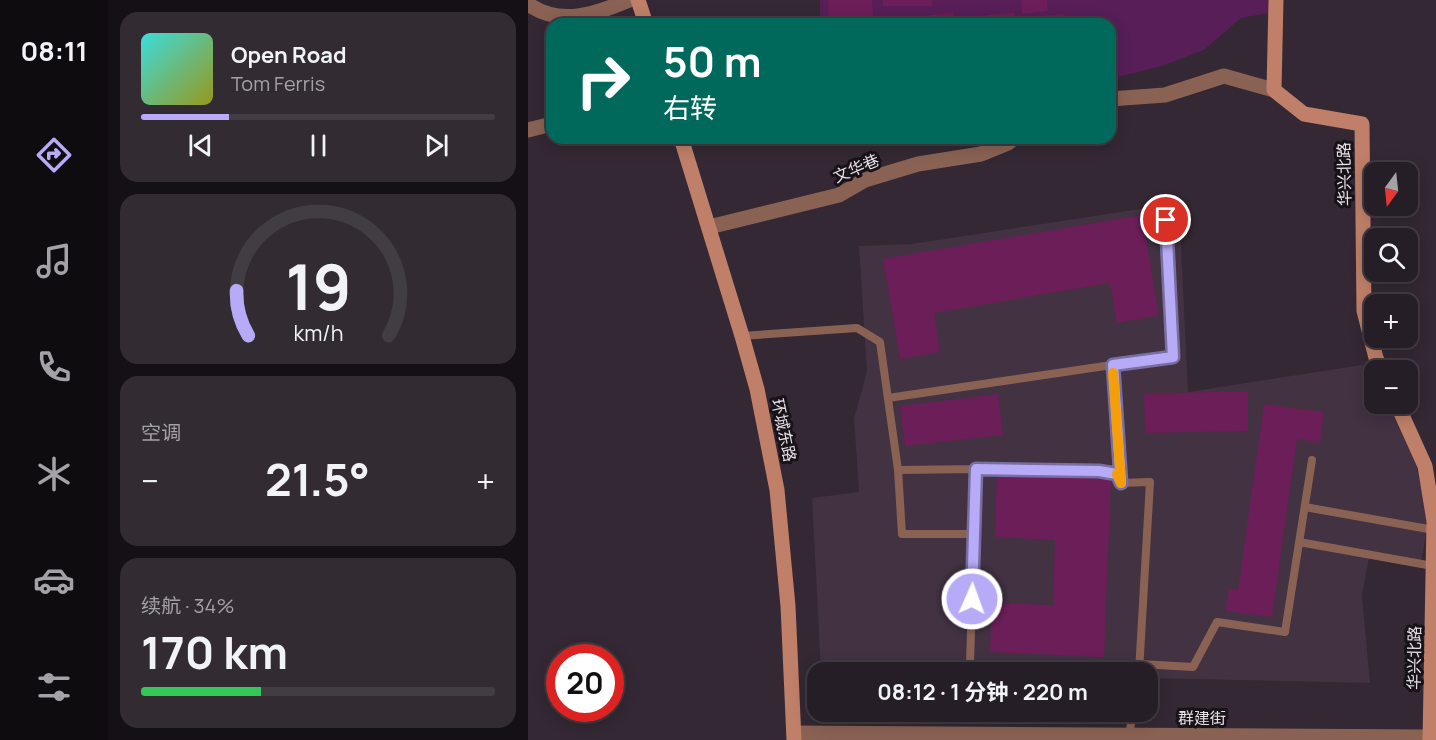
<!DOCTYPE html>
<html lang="zh">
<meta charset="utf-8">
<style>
body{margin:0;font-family:Manrope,"Noto Sans SC",sans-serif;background:#322b32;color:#f1f3f6;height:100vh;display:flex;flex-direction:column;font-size:22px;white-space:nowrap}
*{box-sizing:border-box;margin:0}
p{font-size:20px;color:#a4a2a7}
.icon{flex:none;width:33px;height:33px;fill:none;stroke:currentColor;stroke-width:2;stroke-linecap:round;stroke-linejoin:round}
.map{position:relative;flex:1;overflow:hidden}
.side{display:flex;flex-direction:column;gap:12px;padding:12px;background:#151015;width:420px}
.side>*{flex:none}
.guide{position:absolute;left:18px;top:18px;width:570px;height:126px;border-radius:18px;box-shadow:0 3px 15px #0003,0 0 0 2px #423c43;background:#00695c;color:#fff;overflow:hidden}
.needle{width:39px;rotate:195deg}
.buttons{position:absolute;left:836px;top:162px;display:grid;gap:12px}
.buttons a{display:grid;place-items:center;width:54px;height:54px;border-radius:12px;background:#261e26;box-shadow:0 3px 15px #0003,0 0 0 2px #423c43;font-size:30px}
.speed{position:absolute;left:18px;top:644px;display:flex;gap:12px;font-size:30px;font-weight:700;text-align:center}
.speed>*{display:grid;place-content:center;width:78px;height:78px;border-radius:50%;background:#261e26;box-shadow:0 3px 15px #0003,0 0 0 2px #423c43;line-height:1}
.speed .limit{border:9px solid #d22;background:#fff;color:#111}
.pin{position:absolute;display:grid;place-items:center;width:51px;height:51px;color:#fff;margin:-26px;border:3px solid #fff;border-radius:50%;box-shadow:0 2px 6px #0007}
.me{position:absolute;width:66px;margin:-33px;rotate:2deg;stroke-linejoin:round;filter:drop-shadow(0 0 4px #0008)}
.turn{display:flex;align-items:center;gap:21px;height:126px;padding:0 18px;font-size:27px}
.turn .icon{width:78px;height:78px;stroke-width:2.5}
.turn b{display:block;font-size:42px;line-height:51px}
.big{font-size:45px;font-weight:700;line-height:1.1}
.side .card{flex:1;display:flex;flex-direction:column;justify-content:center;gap:9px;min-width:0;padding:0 21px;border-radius:18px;background:#322b32}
.side .dial{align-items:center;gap:0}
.dial svg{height:156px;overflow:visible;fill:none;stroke:#423c43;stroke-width:7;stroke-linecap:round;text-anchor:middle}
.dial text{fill:#f1f3f6;stroke:none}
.song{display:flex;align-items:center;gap:18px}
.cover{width:72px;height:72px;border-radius:9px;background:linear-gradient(135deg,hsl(180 70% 55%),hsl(60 70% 35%))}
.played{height:6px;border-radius:3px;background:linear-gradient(90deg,#b7abf8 25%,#423c43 25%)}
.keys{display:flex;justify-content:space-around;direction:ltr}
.heat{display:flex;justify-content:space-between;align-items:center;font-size:33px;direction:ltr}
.charge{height:9px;border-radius:4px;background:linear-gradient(90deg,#34c759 34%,#423c43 0)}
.trip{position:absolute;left:279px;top:662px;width:351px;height:60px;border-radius:18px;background:#261e26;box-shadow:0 3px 15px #0003,0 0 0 2px #423c43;font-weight:700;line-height:60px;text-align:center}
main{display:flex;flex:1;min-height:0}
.dock{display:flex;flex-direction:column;width:108px;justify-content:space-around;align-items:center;background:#0f0c0f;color:#a4a2a7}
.dock .icon{width:42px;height:42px}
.dock .on{color:#b7abf8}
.dock b{font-size:27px;color:#f1f3f6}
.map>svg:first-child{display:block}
.built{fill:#423242}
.green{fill:#571e57}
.building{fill:#6c1e58}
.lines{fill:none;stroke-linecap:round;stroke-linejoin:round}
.lane{stroke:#8a6254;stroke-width:8}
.street{stroke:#8a6254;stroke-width:15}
.secondary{stroke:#bf7f68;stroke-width:15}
.route-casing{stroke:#776fa1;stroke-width:15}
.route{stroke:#b7abf8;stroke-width:10}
.slow{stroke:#f59e0b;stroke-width:10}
.labels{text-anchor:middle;stroke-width:6;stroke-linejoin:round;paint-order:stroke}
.street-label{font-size:16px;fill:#e9e1e8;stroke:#181318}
</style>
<main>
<nav class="dock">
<b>08:11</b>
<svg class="icon on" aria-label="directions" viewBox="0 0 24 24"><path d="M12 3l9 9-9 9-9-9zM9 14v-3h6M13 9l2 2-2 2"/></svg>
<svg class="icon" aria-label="music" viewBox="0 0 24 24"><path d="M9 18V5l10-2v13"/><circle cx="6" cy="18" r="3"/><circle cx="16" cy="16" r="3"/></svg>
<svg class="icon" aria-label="phone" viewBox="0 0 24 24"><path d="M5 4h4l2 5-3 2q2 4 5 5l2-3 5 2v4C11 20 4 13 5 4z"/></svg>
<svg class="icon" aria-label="climate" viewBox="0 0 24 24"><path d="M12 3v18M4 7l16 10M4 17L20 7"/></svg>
<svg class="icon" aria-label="car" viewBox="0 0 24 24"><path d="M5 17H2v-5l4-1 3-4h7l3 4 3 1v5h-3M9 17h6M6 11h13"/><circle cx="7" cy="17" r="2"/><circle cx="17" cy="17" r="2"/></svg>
<svg class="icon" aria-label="filters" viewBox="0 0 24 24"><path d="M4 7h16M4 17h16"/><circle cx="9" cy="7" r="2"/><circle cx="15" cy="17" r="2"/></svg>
</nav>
<section class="side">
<div class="card">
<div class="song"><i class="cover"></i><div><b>Open Road</b><p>Tom Ferris</p></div></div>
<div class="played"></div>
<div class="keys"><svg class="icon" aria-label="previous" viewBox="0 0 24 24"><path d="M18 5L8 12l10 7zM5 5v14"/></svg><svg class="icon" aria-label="pause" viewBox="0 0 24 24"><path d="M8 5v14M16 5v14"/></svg><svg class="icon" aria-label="next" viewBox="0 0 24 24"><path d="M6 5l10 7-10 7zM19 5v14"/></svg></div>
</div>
<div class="card dial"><svg viewBox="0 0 100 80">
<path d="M14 69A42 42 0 1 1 86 69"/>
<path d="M14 69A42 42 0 0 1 8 46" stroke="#b7abf8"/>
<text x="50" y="56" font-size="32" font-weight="700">19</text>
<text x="50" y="72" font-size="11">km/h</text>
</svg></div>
<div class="card"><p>空调</p>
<div class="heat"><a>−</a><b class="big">21.5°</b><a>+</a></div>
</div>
<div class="card"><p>续航 · 34%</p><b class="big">170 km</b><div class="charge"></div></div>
</section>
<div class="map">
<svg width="908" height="740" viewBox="0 0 908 740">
<rect width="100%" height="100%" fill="#332833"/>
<path class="built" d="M651 203 660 392 840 364 846 376V404H860L887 458 900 522 893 564 841 558 834 595 842 683 620 678V672L293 671 284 498 331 492 326 418 339 372 331 246 384 244Z"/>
<path class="green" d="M292 0H740L741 13 713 18 676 50 634 66 582 79V24H292Z"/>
<path class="building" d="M300 0H344L346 24H301Z
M355 0H404V6H355Z
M493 0H519L520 11 494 14Z
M425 13 426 24H402L401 15Z
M487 13 488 24H459V15Z
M536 14 537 24H516L515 16Z
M614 215 631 315 589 323 582 283 406 313 412 352 372 359 355 259Z
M720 391V431L617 433 616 394Z
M470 394 475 435 377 446 372 406Z
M736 404 796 412 792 443 769 439 744 617 697 611 701 589 710 590Z
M469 472 583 477 576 657 462 652 464 603 525 605 527 540 467 537Z"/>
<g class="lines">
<path class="lane" d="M214 336 329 328 352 342 370 470 448 469 442 664H612L665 667 689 622 757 632 784 460
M584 365 645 357 638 220
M360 398 584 365 593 483 622 482 611 672
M448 469 571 471 589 474 593 481
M370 470 374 534H446
M777 507 906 530
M771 542 905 566
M601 736 605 711"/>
<path class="street" d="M0 4C32 27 68 14 101 0
M582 99 637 95 696 76 746 90
M0 130 24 124
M181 227 311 195 337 180 390 164 453 154 480 143 486 138
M266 733 902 737"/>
<path class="secondary" d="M110 0 118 24
M748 0 746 90 776 114 834 124 836 311 848 358 854 370
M153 138 214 336 229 389 249 490 260 606 266 740
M869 404 897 466 906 521 902 740"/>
</g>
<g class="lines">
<defs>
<path id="route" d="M444 599 448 469 571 471 589 474 593 483 585 365 645 357 638 220"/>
</defs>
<use href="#route" class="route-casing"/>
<use href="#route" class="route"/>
<path class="slow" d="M585 373 593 483 589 474"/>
</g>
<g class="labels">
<g class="street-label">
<text transform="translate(328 168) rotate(-23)" y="6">文华巷</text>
<text transform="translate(816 174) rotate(-91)" y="6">华兴北路</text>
<text transform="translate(256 430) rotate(78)" y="6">环城东路</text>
<text transform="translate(886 658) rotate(-89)" y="6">华兴北路</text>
<text x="674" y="724">群建街</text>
</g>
</g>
</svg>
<div class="buttons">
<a><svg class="needle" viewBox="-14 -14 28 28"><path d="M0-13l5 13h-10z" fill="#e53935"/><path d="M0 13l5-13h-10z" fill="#a4a2a7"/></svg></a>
<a><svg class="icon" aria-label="search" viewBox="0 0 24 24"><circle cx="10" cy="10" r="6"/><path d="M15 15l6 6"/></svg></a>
<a>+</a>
<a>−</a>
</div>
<div class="speed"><div class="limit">20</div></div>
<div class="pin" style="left:638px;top:220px;background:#d93025"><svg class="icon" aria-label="arrive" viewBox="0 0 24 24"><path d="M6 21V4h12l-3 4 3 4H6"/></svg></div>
<svg class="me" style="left:444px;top:599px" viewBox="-20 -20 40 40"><circle r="17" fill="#b7abf8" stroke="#fff" stroke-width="3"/><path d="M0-11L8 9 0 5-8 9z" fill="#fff"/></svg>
<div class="trip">08:12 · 1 分钟 · 220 m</div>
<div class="guide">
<div class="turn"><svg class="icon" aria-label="right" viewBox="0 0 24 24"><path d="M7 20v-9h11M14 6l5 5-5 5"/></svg><div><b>50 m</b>右转</div></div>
</div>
</div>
</main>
